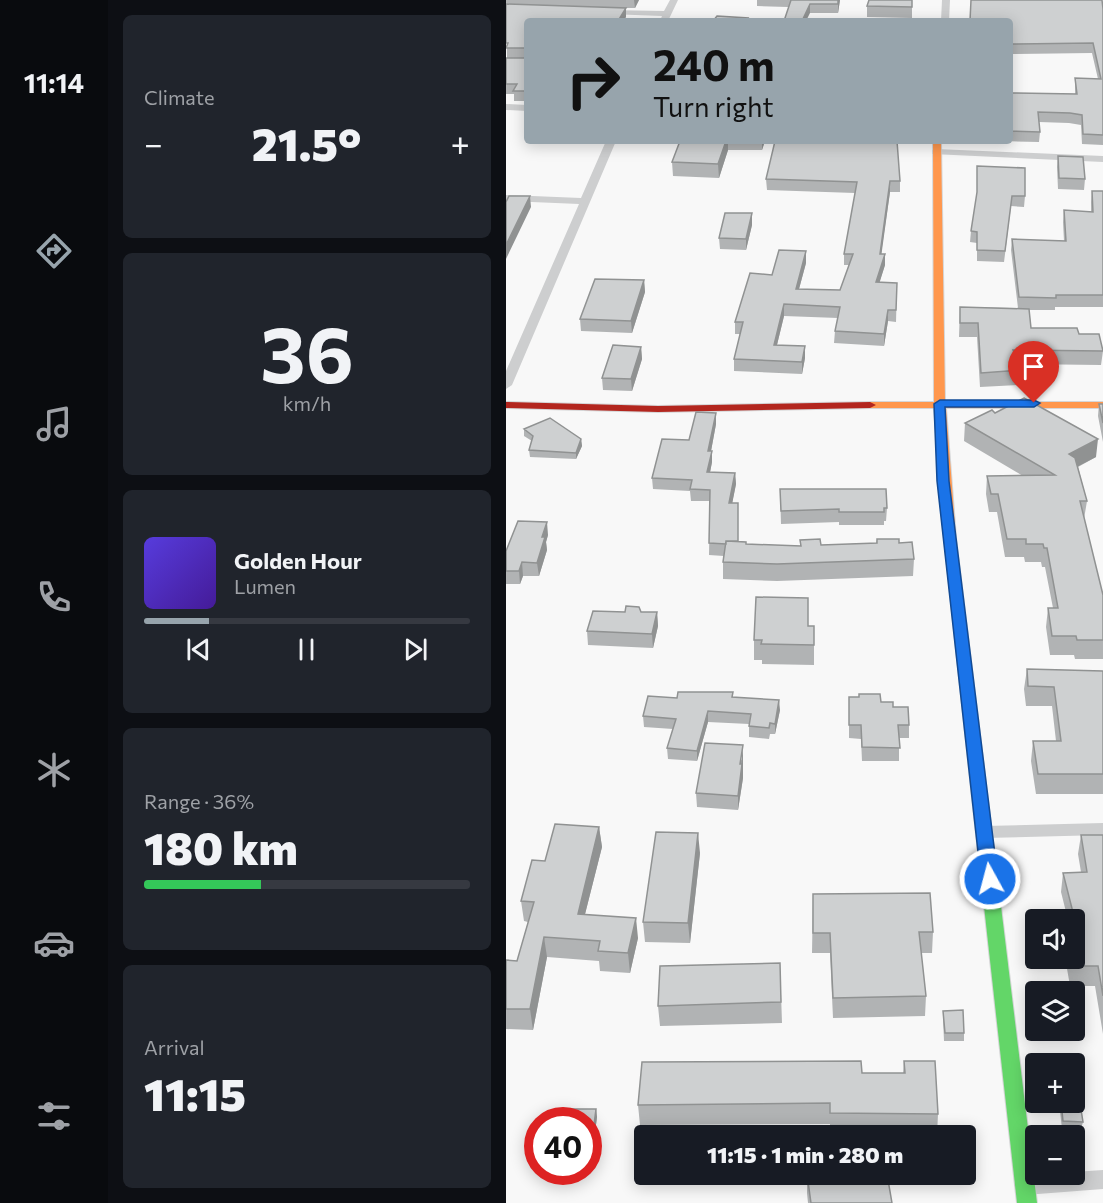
<!DOCTYPE html>
<meta charset="utf-8">
<style>
body{margin:0;font-family:Commissioner,sans-serif;background:#20242c;color:#f1f3f6;height:100vh;display:flex;flex-direction:column;font-size:22px;white-space:nowrap}
*{box-sizing:border-box;margin:0}
p{font-size:20px;color:#9ea1a6}
.icon{flex:none;width:33px;height:33px;fill:none;stroke:currentColor;stroke-width:2;stroke-linecap:round;stroke-linejoin:round}
.map{position:relative;flex:1;overflow:hidden}
.panel{display:flex;flex-direction:column;gap:15px;padding:15px;background:#0d0f14;width:398px}
.panel>*{flex:none}
.hud{position:absolute;left:18px;top:18px;width:489px;height:126px;border-radius:6px;box-shadow:0 3px 15px #0003;background:#97a4ac;color:#111;overflow:hidden}
.tools{position:absolute;left:519px;top:909px;display:grid;gap:12px}
.tools a{display:grid;place-items:center;width:60px;height:60px;border-radius:6px;background:#171b24;box-shadow:0 3px 15px #0003;font-size:30px}
.speed{position:absolute;left:18px;top:1107px;display:flex;gap:12px;font-size:30px;font-weight:700;text-align:center}
.speed>*{display:grid;place-content:center;width:78px;height:78px;border-radius:50%;background:#171b24;box-shadow:0 3px 15px #0003;line-height:1}
.speed .limit{border:9px solid #d22;background:#fff;color:#111}
.pin{position:absolute;display:grid;place-items:center;width:51px;height:51px;color:#fff;margin:-62px -26px;border-radius:50% 50% 50% 0;rotate:-45deg;box-shadow:0 0 6px #0007}
.pin .icon{rotate:45deg}
.me{position:absolute;width:66px;margin:-33px;rotate:353deg;stroke-linejoin:round;filter:drop-shadow(0 0 4px #0008)}
.turn{display:flex;align-items:center;gap:21px;height:126px;padding:0 30px;font-size:27px}
.turn .icon{width:78px;height:78px;stroke-width:2.5}
.turn b{display:block;font-size:42px;line-height:51px}
.big{font-size:45px;font-weight:800;line-height:1.1}
.panel .widget{flex:1;display:flex;flex-direction:column;justify-content:center;gap:9px;min-width:0;padding:0 21px;border-radius:9px;background:#20242c}
.panel .dial{align-items:center;gap:0}
.dial b{font-size:78px;line-height:1}
.song{display:flex;align-items:center;gap:18px}
.cover{width:72px;height:72px;border-radius:9px;background:linear-gradient(135deg,hsl(250 70% 55%),hsl(260 70% 35%))}
.played{height:6px;border-radius:3px;background:linear-gradient(90deg,#97a4ac 20%,#363941 20%)}
.keys{display:flex;justify-content:space-around;direction:ltr}
.heat{display:flex;justify-content:space-between;align-items:center;font-size:33px;direction:ltr}
.charge{height:9px;border-radius:4px;background:linear-gradient(90deg,#34c759 36%,#363941 0)}
.trip{position:absolute;left:128px;top:1125px;width:342px;height:60px;border-radius:6px;background:#171b24;box-shadow:0 3px 15px #0003;font-weight:800;line-height:60px;text-align:center}
main{display:flex;flex:1;min-height:0}
.dock{display:flex;flex-direction:column;width:108px;justify-content:space-around;align-items:center;background:#090b0e;color:#9ea1a6}
.dock .icon{width:42px;height:42px}
.dock .current{color:#97a4ac}
.dock b{font-size:27px;color:#f1f3f6}
.map>svg:first-child{display:block}
.lines{fill:none;stroke-linecap:round;stroke-linejoin:round}
.fast-casing{stroke:#d5d6d7;stroke-width:2}
.slow-casing{stroke:#d5d6d7;stroke-width:2}
.jam-casing{stroke:#d5d6d7;stroke-width:2}
.street{fill:#cdcecf;fill-rule:evenodd}
.fast{fill:#63d668;fill-rule:evenodd}
.slow{fill:#ff974d;fill-rule:evenodd}
.jam{fill:#b3261e;fill-rule:evenodd}
.wall{fill:#b1b3b4;fill-rule:evenodd}
.shaded-wall{fill:#909292}
.building{fill:#ced0d1;stroke:#909292;stroke-width:1.5;fill-rule:evenodd}
.route{fill:#1a73e8;stroke:#114b97;stroke-width:1.5}
</style>
<main>
<nav class="dock">
<b>11:14</b>
<svg class="icon current" aria-label="directions" viewBox="0 0 24 24"><path d="M12 3l9 9-9 9-9-9zM9 14v-3h6M13 9l2 2-2 2"/></svg>
<svg class="icon" aria-label="music" viewBox="0 0 24 24"><path d="M9 18V5l10-2v13"/><circle cx="6" cy="18" r="3"/><circle cx="16" cy="16" r="3"/></svg>
<svg class="icon" aria-label="phone" viewBox="0 0 24 24"><path d="M5 4h4l2 5-3 2q2 4 5 5l2-3 5 2v4C11 20 4 13 5 4z"/></svg>
<svg class="icon" aria-label="climate" viewBox="0 0 24 24"><path d="M12 3v18M4 7l16 10M4 17L20 7"/></svg>
<svg class="icon" aria-label="car" viewBox="0 0 24 24"><path d="M5 17H2v-5l4-1 3-4h7l3 4 3 1v5h-3M9 17h6M6 11h13"/><circle cx="7" cy="17" r="2"/><circle cx="17" cy="17" r="2"/></svg>
<svg class="icon" aria-label="filters" viewBox="0 0 24 24"><path d="M4 7h16M4 17h16"/><circle cx="9" cy="7" r="2"/><circle cx="15" cy="17" r="2"/></svg>
</nav>
<section class="panel">
<div class="widget"><p>Climate</p>
<div class="heat"><a>−</a><b class="big">21.5°</b><a>+</a></div>
</div>
<div class="widget dial"><b>36</b><p>km/h</p></div>
<div class="widget">
<div class="song"><i class="cover"></i><div><b>Golden Hour</b><p>Lumen</p></div></div>
<div class="played"></div>
<div class="keys"><svg class="icon" aria-label="previous" viewBox="0 0 24 24"><path d="M18 5L8 12l10 7zM5 5v14"/></svg><svg class="icon" aria-label="pause" viewBox="0 0 24 24"><path d="M8 5v14M16 5v14"/></svg><svg class="icon" aria-label="next" viewBox="0 0 24 24"><path d="M6 5l10 7-10 7zM19 5v14"/></svg></div>
</div>
<div class="widget"><p>Range · 36%</p><b class="big">180 km</b><div class="charge"></div></div>
<div class="widget"><p>Arrival</p><b class="big">11:15</b></div>
</section>
<div class="map">
<svg width="598" height="1203" viewBox="0 0 598 1203">
<rect width="100%" height="100%" fill="#f8f8f8"/>
<g class="lines">
<defs>
<path id="fast" d="M476 810 482 812 484 816 531 1203H511L468 816 470 812Z"/>
<path id="slow" d="M427 141H435L439 402H598V408H440L450 538 444 542 438 538 428 408H364L358 405 364 402H428Z"/>
<path id="jam" d="M0 402 152 406 364 402 370 405 364 408 152 412 0 408Z
M444 534 450 538 484 816 482 820H470L468 816 438 538Z"/>
</defs>
<use href="#fast" class="fast-casing"/>
<use href="#slow" class="slow-casing"/>
<use href="#jam" class="jam-casing"/>
<path class="street" d="M164 0H172L162 21H154L156 16 102 14 98 12 102 10 158 11Z
M436 0H444L443 21H435Z
M0 104 21 105V111L0 110Z
M100 141H110L6 385 0 389V371L73 204 0 201V195L75 198Z
M430 149 598 156V162L426 154V150Z
M598 823V835L478 838 472 837 469 832 472 827 478 826Z
M598 1170V1189L519 1195 511 1192 508 1185 511 1178 519 1175 568 1174V1172Z"/>
<use href="#fast" class="fast"/>
<use href="#slow" class="slow"/>
<use href="#jam" class="jam"/>
</g>
<path class="wall" d="M0 0H133L129 8H120V17L21 21V101H8V94H0V58H20H1Z
M251 0H334L332 13H304L282 7 251 6Z
M406 0V18L361 17V6Z
M597 9V145L576 144 575 125 563 123 533 122 534 132 533 142 495 141H504V21ZM586 53 592 79 569 78V94L506 93V54Z
M174 141H259L256 150H222L213 178 167 176 166 162Z
M552 156 579 179 578 190 552 189 551 167Z
M471 166 519 196 518 207 505 206 498 262 471 261V243L464 242 465 231 471 196Z
M260 179 394 181V192H384L375 254H379V265L373 283H391L390 322 382 321 378 346 328 343 329 331 332 318 278 316 271 345 299 358 296 374 228 371V359L234 334H229V322L266 275 300 263 293 289 334 290 343 265H338V254L349 193 261 190Z
M586 191H597V307H549V310H523L525 328 573 334 597 351 595 365 513 364 516 370 514 385 474 387 471 337H453L454 307 512 308 505 250 506 239 558 241 557 222 558 210 585 212V202Z
M246 213V225L240 250 214 249 213 238Z
M138 280 139 292 126 333 75 331 74 319Z
M135 347 136 359 126 391 97 390 96 378Z
M593 404H597V442L592 416Z
M210 413V424L205 451 206 462 204 472 229 473 230 484 226 503 232 541 240 542V544L294 546 315 545 370 543 371 539 393 543 408 559 407 576 271 581 217 579V562L218 556 203 555 204 501H185L184 491 147 489 146 478Z
M459 423 590 457 572 467 581 501 578 519 597 595V659H569L568 655H544L540 627 542 608H547L539 567H536L535 562H519L518 557H499L491 512H483L480 494 481 476H517L458 441Z
M18 429 75 439 76 446 70 459 24 457 23 450 26 441 18 436Z
M274 489 381 508 380 521H378V525H333V522L275 524Z
M42 535 40 542 41 550 33 576H17L14 584H0V551Z
M119 612H151L152 626 147 648 82 645 81 631Z
M302 626H308V665L256 664V660H248V640Z
M521 669 597 671V794H530L525 761 527 741H550L546 706H520L518 689Z
M227 692V697L274 710 269 734H264L263 739 243 737V724L202 722 191 761 162 759 161 748 167 729 138 727 137 716 171 698Z
M343 697 375 702 387 707 403 725V738H393V761H356L355 739 343 738Z
M237 759V778L232 810 191 807 190 793Z
M93 827 96 847 79 914 132 938 124 973 94 971 93 961 41 957 27 1030 0 1029V960L11 961 22 922 18 921 15 901 39 861Z
M575 835H597V1034L589 986H564L560 963 561 958H568V920H562L555 892 557 873 575 872 572 854Z
M194 853 184 943 139 942 137 922Z
M307 894 427 932 426 953H415L420 996 419 1016 327 1018 324 953H306Z
M274 963 276 1023 154 1026 152 1006Z
M437 1011 458 1033V1041H438L437 1018Z
M398 1061 432 1114 431 1135 324 1134V1124L134 1125 132 1105 356 1073H397Z
M553 1102H568L577 1122 575 1129H556Z
M90 1109 91 1117 88 1140H82V1120Z
M301 1174 386 1203H302L301 1193Z"/>
<path class="shaded-wall" d="M128 0H133L129 8Z
M332 0H334L332 13Z
M304 4V13L300 21H296Z
M120 8V17L118 21H112Z
M220 141H222V150L213 178 212 164Z
M256 141H259L256 150Z
M384 181V192L374 265V254Z
M24 196 25 207 0 259V245Z
M246 213V225L240 250V239Z
M300 251V263L290 300V289Z
M379 254V265L370 294V282Z
M138 280 139 292 126 333 125 321Z
M278 304V316L268 357V345Z
M382 310V321L378 346V334Z
M299 346V358L296 374V362Z
M135 347 136 359 126 391 125 379Z
M210 413V424L203 462 202 451Z
M75 439 76 446 70 459V453Z
M592 439 590 457 561 472 563 454Z
M206 451V462L202 483 201 472Z
M229 473 230 484 224 515 223 503Z
M41 522 42 535 40 542 41 550 33 576 31 563 36 537Z
M16 562 17 576 14 584 13 571Z
M151 612 152 626 147 648 146 634Z
M273 700 274 710 269 734V724Z
M202 711V722L191 761V751Z
M237 745V778L232 810V796Z
M93 827 96 847 74 934 72 914Z
M192 833 194 853 184 943 182 923Z
M130 918 132 938 124 973 122 953Z
M38 937 41 957 27 1030 24 1009Z
M90 1109 91 1117 88 1140 87 1133Z"/>
<path class="building" d="M285 0H332V4H304L296 21H278Z
M363 0H406V7L361 6Z
M465 0H596L597 9V135L577 134 576 115 564 113 532 112 534 132 504 131V21H464ZM587 43 595 79 569 78 571 94 506 93V44Z
M0 4 120 8 112 21H21V52L20 48H0L2 43H0Z
M211 16 242 18 240 21H207Z
M21 57V91H7L11 84H0V58H20Z
M174 141H220L212 164 166 162Z
M269 141H391L394 181H384L374 254H379L370 282 391 283 390 310H382L378 334 329 331 334 307 278 304 268 345 299 346 296 362 228 359 237 322H229L244 273 266 275 273 250 300 251 290 289 334 290 347 254H338L351 182 260 179Z
M552 156 577 157 579 179 553 178Z
M471 166 519 168V196H506L499 251 471 250V232L465 231 471 192Z
M586 191H597V295H550V298L513 297 506 239 560 241 558 210 587 212Z
M3 196H24L0 245V202Z
M219 213H246L240 239 213 238Z
M89 279 138 280 125 321 74 319Z
M454 307 523 309 525 328H571L573 334H593L597 351 507 350 516 370 475 373 472 323H454Z
M107 345 135 347 125 379 96 378Z
M518 398 592 439 563 454 569 458 581 501H574L597 595V640H571L570 636H546L542 608H552L541 548H538L537 544H520V539H501L492 494H485L481 476 549 475 459 423 486 410 489 413Z
M593 404H597V423Z
M190 412 210 413 202 451H206L201 472 229 473 223 503H232V541H220V544L203 543 204 490 184 489 186 480 146 478 156 439 183 440Z
M44 418 75 439 70 453 23 450 27 436 18 429Z
M274 489H380L381 508H378V512H333V509L275 511Z
M12 521 41 522 36 537H39L31 563 16 562 13 571H0V551Z
M314 539 315 545 371 543V539H393V543L406 542 408 559 271 564 217 562 220 541 240 542V544L295 546 294 540Z
M250 597 302 598V626H308V645L255 644 256 640H248Z
M120 606 133 607 135 612H151L146 634 81 631 87 611 119 612Z
M521 669 597 671V774H532L527 741H555L548 687 522 686Z
M172 692H227L226 697 273 700 269 724 264 723 263 728 243 726 245 714 202 711 191 751 161 748 170 719 137 716 142 696 171 698Z
M353 694H374L375 702H387V707H402L403 725H392L394 748 356 747 355 725H343V697H353Z
M199 743 237 745 234 764H236L232 796 190 793Z
M49 824 93 827 72 914 130 918 122 953 92 951 94 941 38 937 24 1009H0V960L11 961 28 902 15 901 26 860 39 861Z
M150 832 192 833 182 923 137 922Z
M575 835H597V996L592 966H567L566 958H568V944H575L557 873 581 872Z
M424 893 427 932H413L420 996 327 998 324 933H307V894Z
M274 963 275 1002 152 1006 154 966Z
M457 1010 458 1033H439L437 1011Z
M355 1061 356 1073H399L398 1061H429L432 1114 324 1113V1103L132 1105 136 1062Z
M568 1091H572L577 1122 557 1121 555 1102H568Z
M55 1109H90L87 1133H82V1120H53Z
M301 1174H381L386 1203H305Z"/>
<path class="route" d="M434 400H528L534 403 528 407H439L443 481 492 879 489 883 484 885 478 883 475 879 431 481 428 404Z"/>
</svg>
<div class="tools">
<a><svg class="icon" aria-label="sound" viewBox="0 0 24 24"><path d="M4 9h4l5-4v14l-5-4H4zM17 9q2 3 0 6"/></svg></a>
<a><svg class="icon" aria-label="layers" viewBox="0 0 24 24"><path d="M12 4l9 5-9 5-9-5zM3 14l9 5 9-5"/></svg></a>
<a>+</a>
<a>−</a>
</div>
<div class="speed"><div class="limit">40</div></div>
<div class="pin" style="left:528px;top:403px;background:#d93025"><svg class="icon" aria-label="arrive" viewBox="0 0 24 24"><path d="M6 21V4h12l-3 4 3 4H6"/></svg></div>
<svg class="me" style="left:484px;top:879px" viewBox="-20 -20 40 40"><circle r="17" fill="#1a73e8" stroke="#fff" stroke-width="3"/><path d="M0-11L8 9 0 5-8 9z" fill="#fff"/></svg>
<div class="trip">11:15 · 1 min · 280 m</div>
<div class="hud">
<div class="turn"><svg class="icon" aria-label="right" viewBox="0 0 24 24"><path d="M7 20v-9h11M14 6l5 5-5 5"/></svg><div><b>240 m</b>Turn right</div></div>
</div>
</div>
</main>
